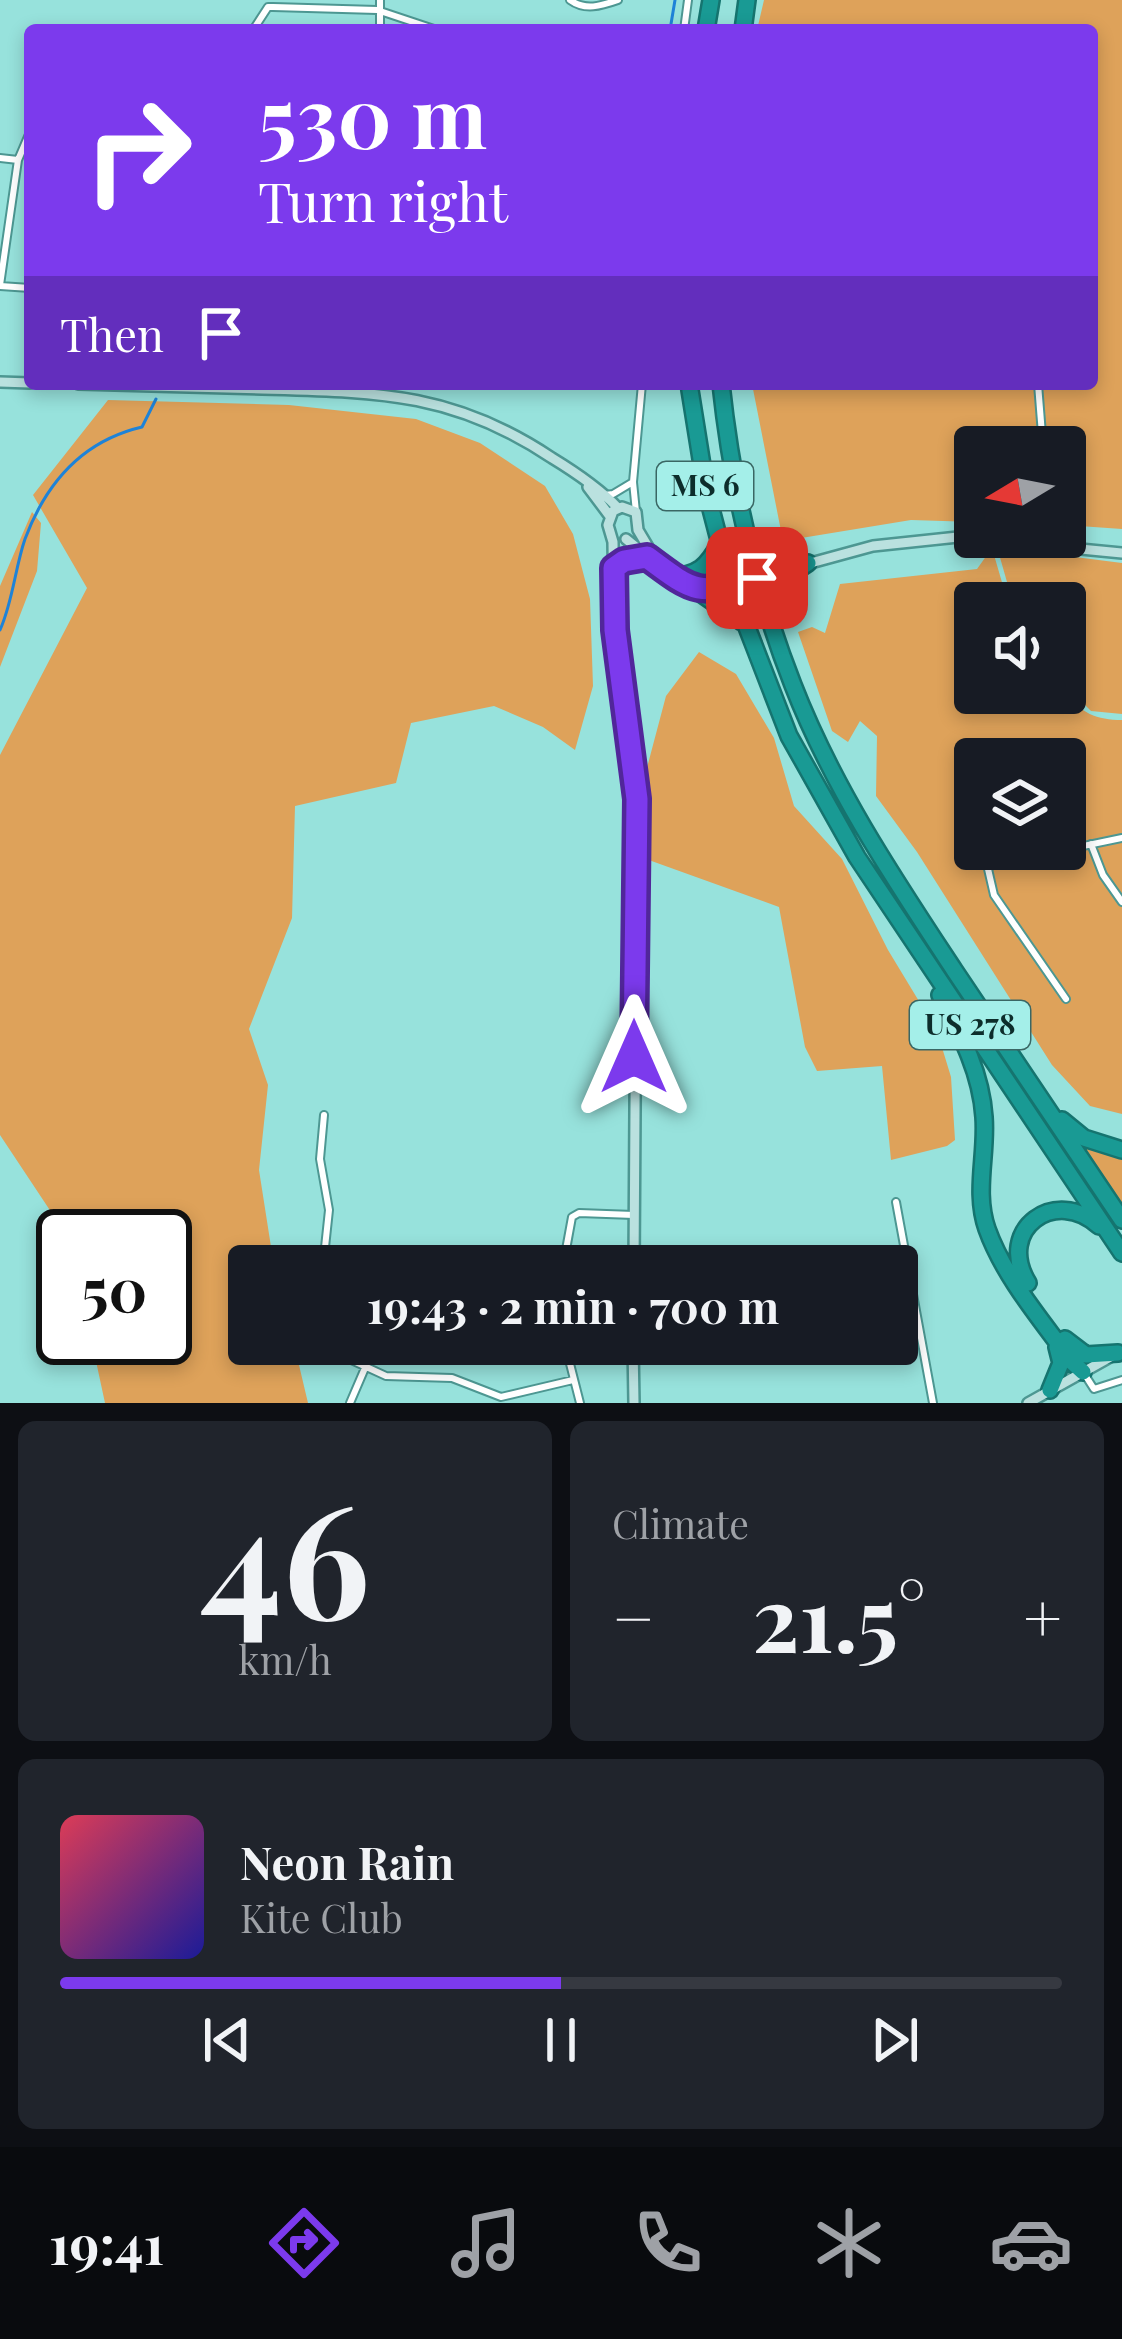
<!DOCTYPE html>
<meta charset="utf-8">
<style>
body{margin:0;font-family:"Playfair Display",serif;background:#20242c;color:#f1f3f6;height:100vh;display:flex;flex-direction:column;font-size:45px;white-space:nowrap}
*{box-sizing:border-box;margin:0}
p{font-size:39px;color:#9ea1a6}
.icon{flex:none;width:66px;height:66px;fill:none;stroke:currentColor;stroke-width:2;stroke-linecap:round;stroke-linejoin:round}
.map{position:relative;height:1403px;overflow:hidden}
.drawer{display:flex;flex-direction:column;gap:18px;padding:18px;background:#0d0f14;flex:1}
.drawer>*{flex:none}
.guide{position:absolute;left:24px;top:24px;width:1074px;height:366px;border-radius:12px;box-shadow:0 6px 18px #0003;background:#7c3aed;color:#fff;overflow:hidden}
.needle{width:78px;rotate:260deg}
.fabs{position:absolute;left:954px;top:426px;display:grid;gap:24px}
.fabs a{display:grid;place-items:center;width:132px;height:132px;border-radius:12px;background:#171b24;box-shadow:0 6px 18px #0003;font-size:60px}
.speed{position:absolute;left:36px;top:1209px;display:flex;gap:24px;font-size:60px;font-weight:700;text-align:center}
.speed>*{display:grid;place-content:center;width:156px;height:156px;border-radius:50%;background:#171b24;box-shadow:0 6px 18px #0003;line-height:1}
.speed .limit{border:6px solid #111;border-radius:18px;background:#fff;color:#111}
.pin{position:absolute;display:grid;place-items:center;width:102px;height:102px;color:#fff;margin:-51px;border-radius:24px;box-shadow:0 6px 18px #0006}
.me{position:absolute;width:132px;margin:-66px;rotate:0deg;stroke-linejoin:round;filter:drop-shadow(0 0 9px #0008)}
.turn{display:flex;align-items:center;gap:42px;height:252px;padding:0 36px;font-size:54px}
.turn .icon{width:156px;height:156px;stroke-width:2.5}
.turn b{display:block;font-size:84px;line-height:102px}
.then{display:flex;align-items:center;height:114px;padding:0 36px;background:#0003;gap:24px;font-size:45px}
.big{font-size:90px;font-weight:700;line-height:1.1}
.drawer .card{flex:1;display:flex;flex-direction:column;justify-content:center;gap:18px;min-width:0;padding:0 42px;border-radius:18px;background:#20242c}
.drawer .dial{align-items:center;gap:0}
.dial b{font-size:156px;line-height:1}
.song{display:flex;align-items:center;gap:36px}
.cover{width:144px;height:144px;border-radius:18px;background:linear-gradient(135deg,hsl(350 70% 55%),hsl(240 70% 35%))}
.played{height:12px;border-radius:6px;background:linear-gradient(90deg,#7c3aed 50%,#363941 50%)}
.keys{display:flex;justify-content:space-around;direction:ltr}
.heat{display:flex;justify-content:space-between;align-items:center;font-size:66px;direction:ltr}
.drawer .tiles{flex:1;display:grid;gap:18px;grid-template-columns:1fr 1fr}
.card:last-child{grid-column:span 2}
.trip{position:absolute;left:228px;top:1245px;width:690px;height:120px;border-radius:12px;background:#171b24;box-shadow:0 6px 18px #0003;font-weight:700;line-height:120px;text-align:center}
.dock{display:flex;height:192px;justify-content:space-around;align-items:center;background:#090b0e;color:#9ea1a6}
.dock .icon{width:84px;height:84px}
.dock .on{color:#7c3aed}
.dock b{font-size:54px;color:#f1f3f6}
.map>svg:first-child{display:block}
.green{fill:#dea25a;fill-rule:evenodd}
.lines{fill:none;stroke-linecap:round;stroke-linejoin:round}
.stream{stroke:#1e83d8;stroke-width:3}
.street-casing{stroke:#4d9792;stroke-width:10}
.secondary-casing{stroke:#4d9792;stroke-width:14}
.highway-casing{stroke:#15746f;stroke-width:20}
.street{stroke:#fff;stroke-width:6}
.secondary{stroke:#bae1df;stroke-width:9}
.highway{stroke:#199a94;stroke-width:15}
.route-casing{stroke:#51269a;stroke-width:30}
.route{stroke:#7c3aed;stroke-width:21}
.labels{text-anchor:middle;stroke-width:10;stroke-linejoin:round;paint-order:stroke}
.shield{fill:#a4efe9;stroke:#3a6764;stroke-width:3}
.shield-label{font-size:30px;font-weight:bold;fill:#0d2d2b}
</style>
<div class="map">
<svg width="1122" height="1403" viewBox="0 0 1122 1403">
<rect width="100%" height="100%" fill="#97e2dc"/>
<path class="green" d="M764 0H1122V529L1065 525V447H975V522L911 520 783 541 752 384H1092V30H757Z
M108 400 289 405 416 419 480 443 545 486 573 534 590 599 593 686 575 750 543 727 494 706 411 723 396 783 295 806 292 918 249 1029 268 1085 259 1170 274 1266H249V1344H294L308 1403H105L91 1338H165V1236H67L0 1135V755L87 588 33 495Z
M32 512 41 523 37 571 0 667V586Z
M997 547 1122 563V714L1091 711 1068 688 1065 603H1013Z
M992 548 1008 603H975V693L1065 692C1080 713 1097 720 1122 720V1114L1090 1106 1052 1065 917 852 876 796 877 736 860 721 848 742 832 731 798 632 812 627 825 633 840 584 977 569ZM975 759H1065V849H975Z
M699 652 736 674 774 738 794 806 842 859 888 950 937 1031 951 1077 955 1140 947 1146 891 1160 882 1066 817 1071 805 1047 779 907 646 859 644 779 666 696Z
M1076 1141 1098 1151 1122 1155V1208Z"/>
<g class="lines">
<path class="stream" d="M670 30 675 0
M0 630C13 601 15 568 25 539 46 483 82 441 142 427L156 399"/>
<defs>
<path id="street" d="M570 0C585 11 601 6 618 0
M253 30 268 7H273L377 10 437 30
M380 30V0
M684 30 688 0
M0 158 18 160
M0 285 18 160 30 132
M0 286 30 288
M1038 384 1043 447
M605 495 613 494 633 482
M636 512 633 482 642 384
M1091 844 1103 875 1122 902
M1066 999 994 895 988 869 992 865 1122 838
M896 1202 933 1403
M323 1266 329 1210 320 1159 324 1115
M563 1266 572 1217 579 1213 634 1215
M338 1344 349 1359 386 1376 452 1378 501 1397 573 1380
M565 1344 580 1403
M1085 1375 1094 1389 1122 1380
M350 1403 365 1368"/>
<path id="secondary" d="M0 382 30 383
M78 384C139 386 201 387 262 389 376 392 454 392 552 458 575 472 599 488 618 508
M588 487 609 515
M626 539 653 561
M807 564 873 546 958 537 1122 553
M614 568 624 561 647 557
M675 579 706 590 791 568
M634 1266 637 799 614 614 613 542 608 525 613 511 622 507 636 512 638 530 660 567
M633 1344 634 1403
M1028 1403 1112 1356"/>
<path id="highway" d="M706 30 711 0
M743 30 747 0
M689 384 706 490 731 586 789 736 857 857 1122 1253
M721 384C732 487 755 588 793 685 833 788 894 879 954 970 1010 1054 1066 1137 1122 1220
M751 538C763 563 779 564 805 563
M671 577C698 575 707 567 720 543
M696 590 742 622
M773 616C770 588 786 577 808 563
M940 995C961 1035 981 1072 984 1117 987 1155 974 1192 987 1229 1004 1277 1043 1322 1072 1362L1083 1372
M1062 1120 1084 1138 1122 1150
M1028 1283C995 1229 1056 1186 1099 1226
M1065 1339 1086 1355 1118 1353
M1050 1390 1061 1363 1057 1347"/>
</defs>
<use href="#street" class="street-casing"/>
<use href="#secondary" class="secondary-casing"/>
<use href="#highway" class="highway-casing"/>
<use href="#street" class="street"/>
<use href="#secondary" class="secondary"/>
<use href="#highway" class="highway"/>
</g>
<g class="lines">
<defs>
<path id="route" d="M634 1057 637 799 615 630 614 568 624 561 647 557C695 593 698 596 757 578"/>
</defs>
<use href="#route" class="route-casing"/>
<use href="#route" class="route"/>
</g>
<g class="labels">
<g class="shield">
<rect x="657" y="462" width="96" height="48" rx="9"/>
<rect x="910" y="1001" width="120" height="48" rx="9"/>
</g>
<g class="shield-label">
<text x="705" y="496">MS 6</text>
<text x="970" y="1035">US 278</text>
</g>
</g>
</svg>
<div class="fabs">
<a><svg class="needle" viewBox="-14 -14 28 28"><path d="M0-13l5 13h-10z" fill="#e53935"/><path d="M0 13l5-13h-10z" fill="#9ea1a6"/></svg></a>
<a><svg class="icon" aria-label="sound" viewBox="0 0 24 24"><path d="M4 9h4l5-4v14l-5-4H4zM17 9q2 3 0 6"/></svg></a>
<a><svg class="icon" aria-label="layers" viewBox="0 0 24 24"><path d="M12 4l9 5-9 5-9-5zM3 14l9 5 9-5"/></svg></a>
</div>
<div class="speed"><div class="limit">50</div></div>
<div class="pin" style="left:757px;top:578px;background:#d93025"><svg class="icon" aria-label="arrive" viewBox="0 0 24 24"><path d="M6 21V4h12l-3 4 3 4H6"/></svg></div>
<svg class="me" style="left:634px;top:1057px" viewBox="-20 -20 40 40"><path d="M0-17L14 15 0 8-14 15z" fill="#7c3aed" stroke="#fff" stroke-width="4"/></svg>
<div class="trip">19:43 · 2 min · 700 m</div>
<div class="guide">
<div class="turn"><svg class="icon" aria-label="right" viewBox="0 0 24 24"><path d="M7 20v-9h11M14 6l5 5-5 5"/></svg><div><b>530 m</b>Turn right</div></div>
<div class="then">Then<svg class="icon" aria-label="arrive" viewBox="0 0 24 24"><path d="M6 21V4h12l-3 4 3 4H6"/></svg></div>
</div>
</div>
<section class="drawer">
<div class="tiles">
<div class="card dial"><b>46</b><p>km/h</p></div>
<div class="card"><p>Climate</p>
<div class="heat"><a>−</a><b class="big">21.5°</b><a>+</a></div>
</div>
<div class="card">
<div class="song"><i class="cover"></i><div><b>Neon Rain</b><p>Kite Club</p></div></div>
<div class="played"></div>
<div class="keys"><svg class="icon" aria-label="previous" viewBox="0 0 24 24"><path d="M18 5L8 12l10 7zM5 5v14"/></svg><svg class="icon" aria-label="pause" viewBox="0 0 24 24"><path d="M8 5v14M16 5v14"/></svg><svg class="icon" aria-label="next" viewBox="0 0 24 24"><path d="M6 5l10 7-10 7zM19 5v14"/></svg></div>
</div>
</div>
</section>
<nav class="dock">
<b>19:41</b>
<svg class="icon on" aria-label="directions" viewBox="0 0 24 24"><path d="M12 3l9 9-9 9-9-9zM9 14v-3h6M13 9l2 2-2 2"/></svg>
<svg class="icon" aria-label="music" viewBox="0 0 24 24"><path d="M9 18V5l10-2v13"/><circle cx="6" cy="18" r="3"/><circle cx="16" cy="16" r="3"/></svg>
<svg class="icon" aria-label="phone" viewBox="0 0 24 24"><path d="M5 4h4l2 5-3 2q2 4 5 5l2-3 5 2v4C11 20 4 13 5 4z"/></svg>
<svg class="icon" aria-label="climate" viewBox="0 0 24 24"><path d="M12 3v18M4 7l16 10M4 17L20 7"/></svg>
<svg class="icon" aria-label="car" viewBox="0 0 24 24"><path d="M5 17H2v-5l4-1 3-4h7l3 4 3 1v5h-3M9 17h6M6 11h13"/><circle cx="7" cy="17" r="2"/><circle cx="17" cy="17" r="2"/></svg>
</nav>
